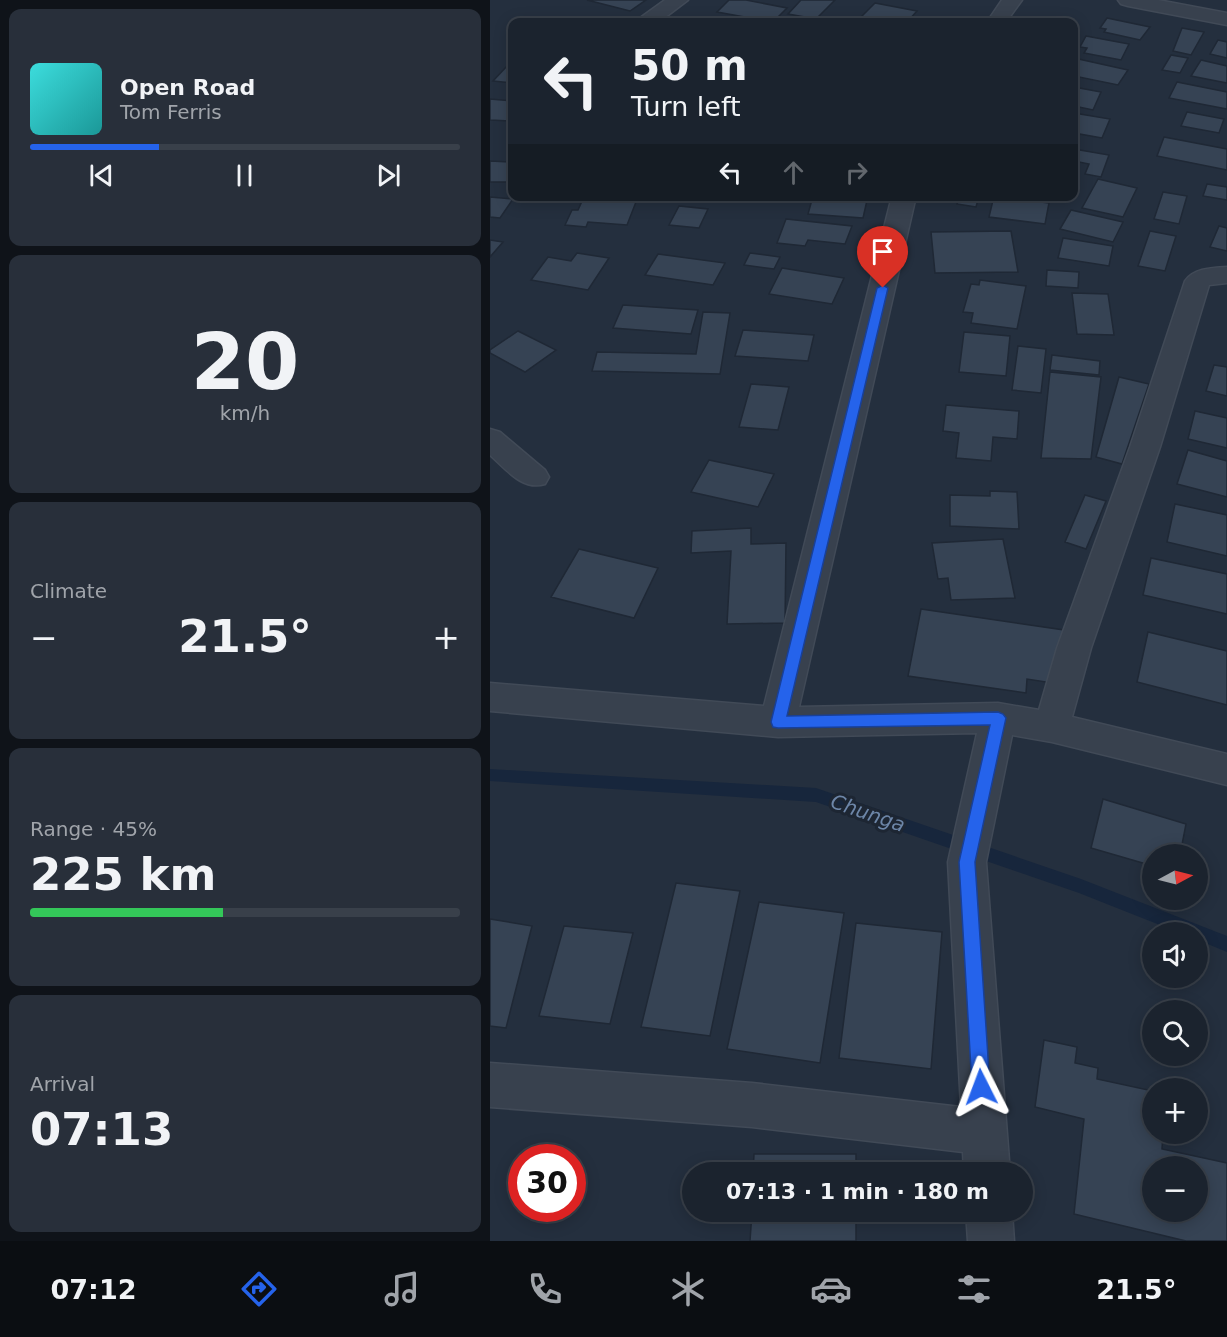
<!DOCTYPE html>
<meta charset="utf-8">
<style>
body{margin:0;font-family:"DejaVu Sans",sans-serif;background:#282f3a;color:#f1f3f6;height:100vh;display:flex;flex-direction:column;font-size:22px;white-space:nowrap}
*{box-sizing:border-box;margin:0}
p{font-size:20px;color:#a0a4aa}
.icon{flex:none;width:33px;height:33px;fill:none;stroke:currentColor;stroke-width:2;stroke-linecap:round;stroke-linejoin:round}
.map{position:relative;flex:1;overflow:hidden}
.drawer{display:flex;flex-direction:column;gap:9px;padding:9px;background:#0f1319;width:490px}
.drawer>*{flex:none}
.hud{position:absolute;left:18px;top:18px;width:570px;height:183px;border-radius:12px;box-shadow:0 3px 15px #0003,0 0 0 2px #39404a;background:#1b232e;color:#f1f3f6;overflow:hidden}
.needle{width:39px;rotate:83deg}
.controls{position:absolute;left:652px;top:844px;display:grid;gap:12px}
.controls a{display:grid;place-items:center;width:66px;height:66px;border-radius:50%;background:#1b232e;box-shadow:0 3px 15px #0003,0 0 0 2px #39404a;font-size:30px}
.speed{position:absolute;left:18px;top:1144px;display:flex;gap:12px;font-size:30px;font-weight:700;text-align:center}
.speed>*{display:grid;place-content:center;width:78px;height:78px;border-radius:50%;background:#1b232e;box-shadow:0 3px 15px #0003,0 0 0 2px #39404a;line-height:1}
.speed .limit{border:9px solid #d22;background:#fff;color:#111}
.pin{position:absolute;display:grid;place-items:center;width:51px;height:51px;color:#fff;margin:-62px -26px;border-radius:50% 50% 50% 0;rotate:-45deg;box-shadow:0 0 6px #0007}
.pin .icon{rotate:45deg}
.me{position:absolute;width:66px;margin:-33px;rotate:357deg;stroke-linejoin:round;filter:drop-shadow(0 0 4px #0008)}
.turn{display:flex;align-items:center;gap:21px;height:126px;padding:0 24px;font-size:27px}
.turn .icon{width:78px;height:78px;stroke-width:2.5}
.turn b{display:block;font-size:42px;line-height:51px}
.lanes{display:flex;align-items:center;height:57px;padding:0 24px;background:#0003;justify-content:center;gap:30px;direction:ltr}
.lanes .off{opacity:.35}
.big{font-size:45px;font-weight:600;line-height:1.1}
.drawer .tile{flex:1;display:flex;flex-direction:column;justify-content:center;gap:9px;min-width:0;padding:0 21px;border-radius:12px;background:#282f3a}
.drawer .dial{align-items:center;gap:0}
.dial b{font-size:78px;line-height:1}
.song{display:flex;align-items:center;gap:18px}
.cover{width:72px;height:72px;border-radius:9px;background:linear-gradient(135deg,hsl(180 70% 55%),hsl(180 70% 35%))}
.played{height:6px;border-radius:3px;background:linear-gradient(90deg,#2563eb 30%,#39404a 30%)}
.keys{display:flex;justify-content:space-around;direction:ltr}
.heat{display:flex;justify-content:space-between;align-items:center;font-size:33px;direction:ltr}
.charge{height:9px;border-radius:4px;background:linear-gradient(90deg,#34c759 45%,#39404a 0)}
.trip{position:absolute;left:192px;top:1162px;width:351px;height:60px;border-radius:30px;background:#1b232e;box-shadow:0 3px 15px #0003,0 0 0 2px #39404a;font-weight:600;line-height:60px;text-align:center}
.tabs{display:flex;height:96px;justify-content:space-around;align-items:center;background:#0b0e12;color:#a0a4aa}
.tabs .icon{width:42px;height:42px}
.tabs .on{color:#2563eb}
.tabs b{font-size:27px;color:#f1f3f6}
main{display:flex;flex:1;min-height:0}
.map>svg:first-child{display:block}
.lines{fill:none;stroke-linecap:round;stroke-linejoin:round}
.stream{fill:#17263c;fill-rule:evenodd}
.building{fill:#364354;stroke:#1f2835;stroke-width:1.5;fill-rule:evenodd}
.minor-casing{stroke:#414a57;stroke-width:3}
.minor{fill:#38414e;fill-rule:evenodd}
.route{fill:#2563eb;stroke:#184099;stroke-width:1.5}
.labels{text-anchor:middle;stroke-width:6;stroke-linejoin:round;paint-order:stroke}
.water-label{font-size:20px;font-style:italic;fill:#6d86a8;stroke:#1d2633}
</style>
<main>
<section class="drawer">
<div class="tile">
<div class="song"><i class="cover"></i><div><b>Open Road</b><p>Tom Ferris</p></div></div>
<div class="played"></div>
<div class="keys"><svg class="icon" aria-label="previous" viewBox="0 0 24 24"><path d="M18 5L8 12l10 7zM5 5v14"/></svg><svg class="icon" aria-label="pause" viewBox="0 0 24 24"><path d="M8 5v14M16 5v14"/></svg><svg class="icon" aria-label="next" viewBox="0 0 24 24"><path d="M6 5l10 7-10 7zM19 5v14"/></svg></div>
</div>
<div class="tile dial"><b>20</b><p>km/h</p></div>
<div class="tile"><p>Climate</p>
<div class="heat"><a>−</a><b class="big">21.5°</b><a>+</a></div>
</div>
<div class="tile"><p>Range · 45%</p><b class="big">225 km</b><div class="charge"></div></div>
<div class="tile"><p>Arrival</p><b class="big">07:13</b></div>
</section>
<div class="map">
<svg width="737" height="1241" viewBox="0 0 737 1241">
<rect width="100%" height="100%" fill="#242f3e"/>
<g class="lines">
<path class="stream" d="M0 769 326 788 591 879 737 936V952L708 940V933H690L589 893 326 802 0 781Z"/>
</g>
<path class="building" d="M97 0H156L140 11Z
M239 0H256L297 8 283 22 227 12Z
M311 0H345L326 19 298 14Z
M385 3 427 11 417 22H399L371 17Z
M331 17 359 22H326Z
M617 18 660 27 650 40 614 32 616 29 610 28Z
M692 28 714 32 701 55 683 51Z
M596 36 639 44 631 60 594 53 597 48 590 47Z
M728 40 737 42V58L720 54Z
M681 55 698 58 690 73 672 70Z
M584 58 638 70 628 85 584 76Z
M711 60 737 66V83L701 76Z
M18 65H22V83L3 81Z
M687 82 737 92V109L679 98Z
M584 87 611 92 603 110 584 106Z
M0 99 22 101V121L0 120Z
M697 112 734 119 729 133 691 126Z
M584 113 620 119 612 138 584 133Z
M674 137 737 149V170L667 156Z
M584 149 619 155 611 177 595 174 599 164 584 161Z
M0 161 22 162V182H0Z
M608 179 647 188 633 217 592 208Z
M717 184 737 187V200L713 196Z
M673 192 697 196 689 224 664 219Z
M211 196H250L248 201Z
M284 196H315L314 200 283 199Z
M323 196H378L373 218 318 214Z
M470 196H489L486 207 467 204Z
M504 196 559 203 555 224 499 217Z
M0 197 23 199 10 218 0 217Z
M93 199 146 202 137 225 98 222 96 227 75 225 82 210H88Z
M189 206 218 209 209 228 179 225Z
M581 210 633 222 623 242 570 229Z
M296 219 362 226 355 244 318 240 315 246 287 243Z
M729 226 737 228V251L720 247Z
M521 231 528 272 445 273 441 232Z
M660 231 686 236 675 271 648 266Z
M573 238 623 246 619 266 568 258Z
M0 240 13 242 0 257Z
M87 253 119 258 98 290 41 280 58 257 81 261Z
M260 253 290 257 284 269 254 265Z
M168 254 235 263 223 285 155 275Z
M292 268 354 278 342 304 279 294Z
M557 270 589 272 588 288 556 286Z
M490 280 536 286 527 329 481 323 483 313 473 312 481 284 489 285Z
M582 293 618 294 624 335 587 334Z
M133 305 208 310 201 334 123 328Z
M213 312 240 313 230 374 102 371 107 352 206 354Z
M253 330 324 335 318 361 245 356Z
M28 331 66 350 35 372 0 353V350Z
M474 332 520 336 516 376 469 372Z
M528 346 556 349 551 393 522 390Z
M562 355 610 361 609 375 560 370Z
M724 365 737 367V396L716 391Z
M560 372 611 377 601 459 551 458Z
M629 377 659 384 632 464 606 457Z
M261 384 299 387 288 430 249 427Z
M456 405 529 411 527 439 503 437 501 461 466 458 469 433 453 431Z
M705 411 737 418V448L698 439Z
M698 450 737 461V497L687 484Z
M219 460 284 474 268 507 201 492Z
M500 491 527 492 529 529 460 526V495L500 496Z
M595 495 616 501 596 549 575 542Z
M685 504 737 515V556L677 542Z
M261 528V544L296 543 295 623 237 624 241 551 201 553 202 531Z
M513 539 525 598 461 600 458 578 448 579 442 543Z
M89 549 168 568 144 618 61 597Z
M661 558 737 574V614L653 595Z
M431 609 574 630 569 684 537 679 536 693 418 676Z
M658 632 737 651V705L647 682Z
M613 799 696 824 690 855H663V866L601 848Z
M186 883 250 891 220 1036 151 1027Z
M269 902 354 913 330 1063 237 1049Z
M0 919 42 926 16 1028 0 1026Z
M366 923 452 932 441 1069 349 1058Z
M74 926 143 933 120 1024 49 1016Z
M554 1040 587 1047 585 1063 608 1068 607 1079 663 1091V1134H673L672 1149 737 1163V1241H696L584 1214 594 1119 545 1107ZM663 1167H708V1212H663Z
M264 1154H366V1173H263Z
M262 1212H366V1241H260Z"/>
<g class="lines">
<defs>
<path id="minor" d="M175 0H198L169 22H148L150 18Z
M512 0H532L516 22H497Z
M628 0H668L737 13V25L638 6 631 4Z
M402 196H426L309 707 508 703 549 710 567 648 640 447 695 281C704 268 722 268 737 267V283L719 285 670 447 601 648 582 717 737 754V785L562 742 522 735 496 862 520 1173H474L473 1152 262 1127 0 1107V1063L262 1083 471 1107 458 862 487 733 288 737 0 711V683L274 706Z
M0 429 10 432 55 470 59 477 55 484C32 491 16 469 0 455Z
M476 1212H522L524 1241H478Z"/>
</defs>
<use href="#minor" class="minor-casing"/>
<use href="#minor" class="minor"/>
</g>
<path class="route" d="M393 285 398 288 297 716 508 712 513 714 516 718 485 862 500 1087 498 1094 491 1096 485 1094 482 1087 469 862 500 725 288 728 283 727 281 722 387 288Z"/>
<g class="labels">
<g class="water-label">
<text transform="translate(378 813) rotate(19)" y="7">Chunga</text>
</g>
</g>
</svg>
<div class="controls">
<a><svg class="needle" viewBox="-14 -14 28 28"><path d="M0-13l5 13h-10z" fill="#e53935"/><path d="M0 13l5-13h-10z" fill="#a0a4aa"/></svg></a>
<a><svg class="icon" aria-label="sound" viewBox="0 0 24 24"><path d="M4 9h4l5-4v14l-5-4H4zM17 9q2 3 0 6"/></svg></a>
<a><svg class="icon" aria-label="search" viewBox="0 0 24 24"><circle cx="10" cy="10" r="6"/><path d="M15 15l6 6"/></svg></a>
<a>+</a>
<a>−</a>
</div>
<div class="speed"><div class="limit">30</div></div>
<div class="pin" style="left:393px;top:288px;background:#d93025"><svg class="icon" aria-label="arrive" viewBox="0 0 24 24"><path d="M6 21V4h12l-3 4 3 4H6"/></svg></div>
<svg class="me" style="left:491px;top:1087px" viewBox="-20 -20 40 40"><path d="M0-17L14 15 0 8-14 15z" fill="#2563eb" stroke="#fff" stroke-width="4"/></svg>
<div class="trip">07:13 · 1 min · 180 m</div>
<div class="hud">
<div class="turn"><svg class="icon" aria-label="left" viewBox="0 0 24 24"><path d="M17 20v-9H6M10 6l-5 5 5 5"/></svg><div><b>50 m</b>Turn left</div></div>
<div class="lanes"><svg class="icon" aria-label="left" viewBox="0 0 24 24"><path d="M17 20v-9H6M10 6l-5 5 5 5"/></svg><svg class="icon off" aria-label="ahead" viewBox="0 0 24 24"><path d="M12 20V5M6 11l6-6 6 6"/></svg><svg class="icon off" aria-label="right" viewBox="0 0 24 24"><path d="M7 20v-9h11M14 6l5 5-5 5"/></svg></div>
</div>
</div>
</main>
<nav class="tabs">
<b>07:12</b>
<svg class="icon on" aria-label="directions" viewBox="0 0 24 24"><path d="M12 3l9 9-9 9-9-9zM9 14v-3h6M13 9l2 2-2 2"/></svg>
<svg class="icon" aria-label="music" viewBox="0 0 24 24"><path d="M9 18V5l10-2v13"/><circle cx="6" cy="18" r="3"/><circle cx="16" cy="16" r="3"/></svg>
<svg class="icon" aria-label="phone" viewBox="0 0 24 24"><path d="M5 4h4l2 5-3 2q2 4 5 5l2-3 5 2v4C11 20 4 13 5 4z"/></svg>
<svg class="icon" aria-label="climate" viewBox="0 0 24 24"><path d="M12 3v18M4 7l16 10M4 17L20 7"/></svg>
<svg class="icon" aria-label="car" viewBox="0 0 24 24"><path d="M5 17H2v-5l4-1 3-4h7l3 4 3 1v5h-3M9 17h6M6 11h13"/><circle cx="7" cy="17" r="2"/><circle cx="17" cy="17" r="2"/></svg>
<svg class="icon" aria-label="filters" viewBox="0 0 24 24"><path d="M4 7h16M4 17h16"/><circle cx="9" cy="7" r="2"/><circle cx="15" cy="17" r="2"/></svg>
<b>21.5°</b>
</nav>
